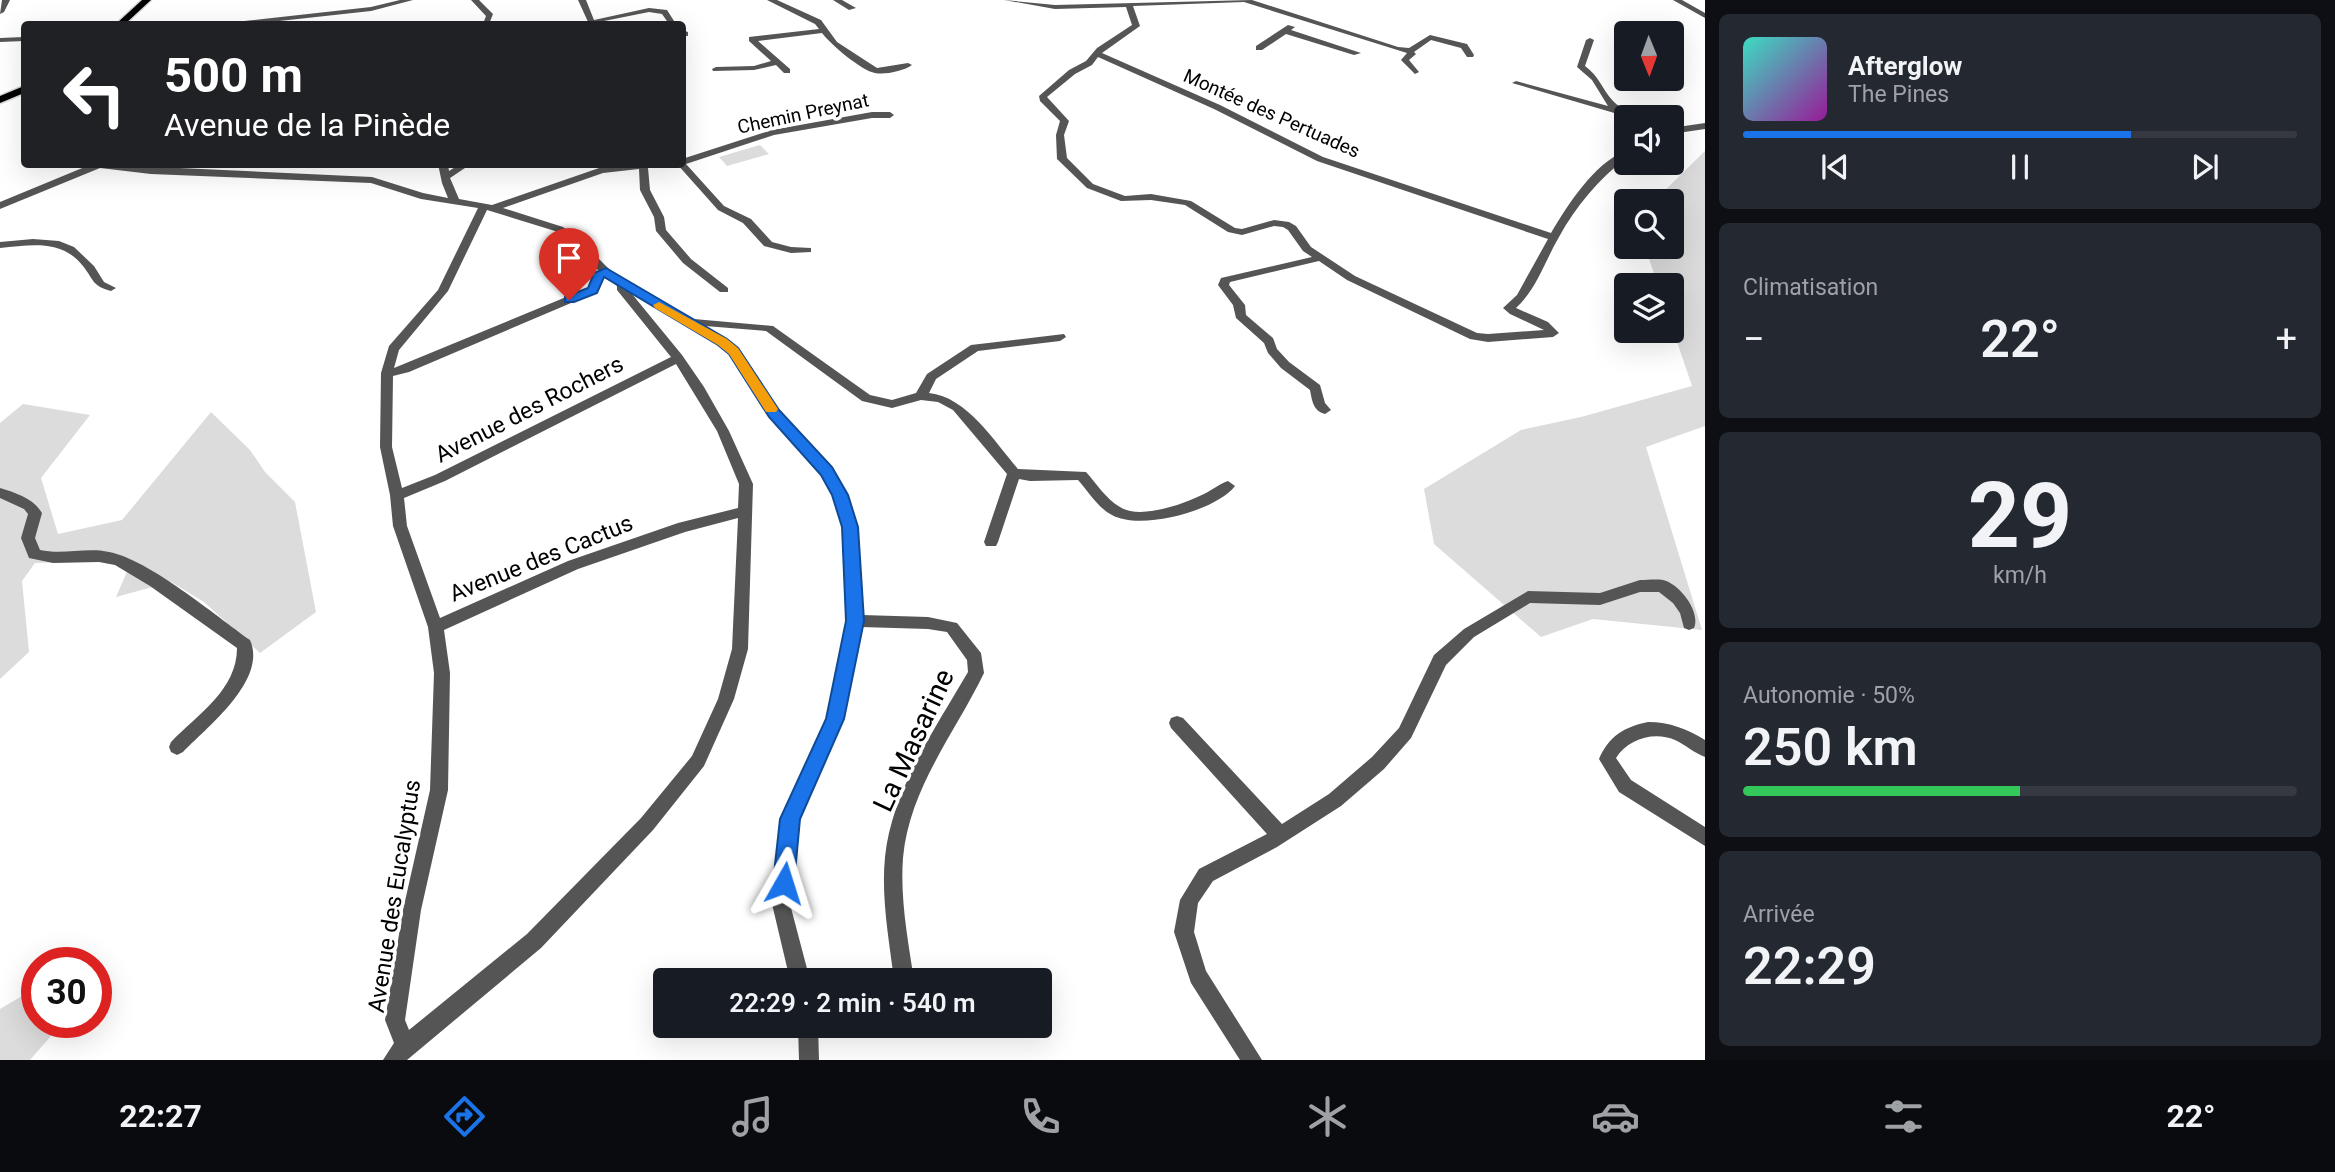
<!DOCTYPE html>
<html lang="fr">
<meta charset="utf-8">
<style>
body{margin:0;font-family:Roboto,sans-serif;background:#242831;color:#f1f3f6;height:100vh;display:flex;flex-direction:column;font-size:26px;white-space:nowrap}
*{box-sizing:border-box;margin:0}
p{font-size:23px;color:#9ea1a6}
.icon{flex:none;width:38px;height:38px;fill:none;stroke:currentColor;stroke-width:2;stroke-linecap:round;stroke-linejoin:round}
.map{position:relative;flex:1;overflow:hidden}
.sheet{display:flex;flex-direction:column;gap:14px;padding:14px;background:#0d0f14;width:630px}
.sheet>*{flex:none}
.guide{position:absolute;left:21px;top:21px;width:665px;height:147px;border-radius:7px;box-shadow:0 7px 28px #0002;background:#202124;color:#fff;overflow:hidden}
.needle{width:46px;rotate:179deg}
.buttons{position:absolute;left:1614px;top:21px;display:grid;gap:14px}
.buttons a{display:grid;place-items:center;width:70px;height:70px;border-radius:7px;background:#171b24;box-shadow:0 7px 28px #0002;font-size:35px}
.speed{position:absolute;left:21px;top:947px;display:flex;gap:14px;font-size:35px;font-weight:700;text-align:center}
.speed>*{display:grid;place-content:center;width:91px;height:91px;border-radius:50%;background:#171b24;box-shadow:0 7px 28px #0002;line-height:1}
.speed .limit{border:10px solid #d22;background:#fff;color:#111}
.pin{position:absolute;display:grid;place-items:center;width:60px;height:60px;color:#fff;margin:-72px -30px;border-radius:50% 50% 50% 0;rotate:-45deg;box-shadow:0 0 7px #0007}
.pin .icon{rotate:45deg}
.me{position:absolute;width:77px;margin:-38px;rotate:6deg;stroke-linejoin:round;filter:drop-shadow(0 0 5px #0008)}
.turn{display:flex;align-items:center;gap:24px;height:147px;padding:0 28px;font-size:32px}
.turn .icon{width:91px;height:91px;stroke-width:2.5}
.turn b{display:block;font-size:49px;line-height:60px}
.big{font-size:52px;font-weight:600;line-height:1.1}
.sheet .widget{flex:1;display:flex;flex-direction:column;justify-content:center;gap:10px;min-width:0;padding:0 24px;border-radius:10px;background:#242831}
.sheet .dial{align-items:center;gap:0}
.dial b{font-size:91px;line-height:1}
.song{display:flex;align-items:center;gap:21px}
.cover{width:84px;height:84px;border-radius:10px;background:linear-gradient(135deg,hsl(170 70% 55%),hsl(300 70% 35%))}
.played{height:7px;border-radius:4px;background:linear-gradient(90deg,#1a73e8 70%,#363941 70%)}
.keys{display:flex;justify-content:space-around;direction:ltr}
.heat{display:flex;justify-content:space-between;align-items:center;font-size:38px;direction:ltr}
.charge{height:10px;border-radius:5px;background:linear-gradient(90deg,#34c759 50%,#363941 0)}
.trip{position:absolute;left:653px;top:968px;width:399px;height:70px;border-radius:7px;background:#171b24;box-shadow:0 7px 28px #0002;font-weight:600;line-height:70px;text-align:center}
.dock{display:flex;height:112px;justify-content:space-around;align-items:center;background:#090b0e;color:#9ea1a6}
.dock .icon{width:49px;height:49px}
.dock .on{color:#1a73e8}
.dock b{font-size:32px;color:#f1f3f6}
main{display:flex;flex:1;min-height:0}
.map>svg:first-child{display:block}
.green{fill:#dcdcdc}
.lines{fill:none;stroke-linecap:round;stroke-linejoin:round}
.major-casing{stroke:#dbdbdb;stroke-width:3}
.minor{fill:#555;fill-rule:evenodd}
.major{fill:#000;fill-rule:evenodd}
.route{fill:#1a73e8;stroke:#114b97;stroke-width:2}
.slow{fill:#f59e0b}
.labels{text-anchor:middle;stroke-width:7;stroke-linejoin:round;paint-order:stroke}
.far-street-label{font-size:19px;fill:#000;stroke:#fff}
.street-label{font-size:23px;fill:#000;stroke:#fff}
.near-street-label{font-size:28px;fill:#000;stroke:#fff}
</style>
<main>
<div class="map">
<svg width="1705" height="1060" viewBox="0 0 1705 1060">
<rect width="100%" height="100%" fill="#fff"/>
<path class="green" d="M760 145 769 154 727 166 719 157Z
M1705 151V426L1646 447 1702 630 1593 619 1541 637 1434 544 1424 489 1521 430 1581 417 1692 386 1671 324V285H1658L1645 247H1671V201H1656V199Z
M23 404 90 415 41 478 58 534 122 520 211 412 250 450 265 472 295 502 316 612 260 653 204 602 171 582 116 597 132 560 35 563 22 581 29 652 0 679V423Z
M34 989 37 997V1022H46L51 1036 30 1060H0V1009Z"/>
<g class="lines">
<defs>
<path id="major" d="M142 0H151L125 24H116Z
M24 86V93L0 103V96Z"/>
</defs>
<use href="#major" class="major-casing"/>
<path class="minor" d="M2 0H10L4 12 0 14Z
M400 0H413L371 11 251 24H231L235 22 371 7Z
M471 0H479L493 14 489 24H483L486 16Z
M578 0H586L594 20 649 8 667 10 676 24H669L662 14 649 12 589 24Z
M767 0H777L821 20 837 42 877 68 908 63 912 65C904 71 885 75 875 73 862 71 830 44 822 33L758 41 790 69V73H784L776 65 754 70 713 71 712 69 716 67 754 66 771 61 749 41V37L819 29 815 24Z
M833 0H842L856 8 849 10Z
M1004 0 1055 5 1252 0 1398 47 1409 48 1430 35 1467 44 1474 55 1473 57H1467L1461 48 1431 40 1414 52 1416 54 1409 60 1419 72 1415 74 1401 60 1407 53 1244 2 1133 6 1140 26 1102 53 1220 105 1323 157 1551 233C1569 203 1593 165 1626 150V158C1598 180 1576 206 1559 237 1545 261 1536 290 1516 308L1548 322 1559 333 1553 337 1488 342 1470 339 1347 280 1319 261 1230 282 1229 285 1245 305 1246 315 1273 338 1277 349 1289 362 1320 385 1325 403 1331 410 1325 414C1313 411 1312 400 1310 390L1281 368 1268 353 1264 343 1236 318 1233 305 1218 285 1221 278 1312 257 1303 251 1288 230 1283 227 1274 226 1242 235 1228 232 1185 205 1151 200 1121 201 1087 188 1057 159 1056 135 1060 121 1040 101 1039 96 1069 70 1086 61 1097 48 1132 25 1126 7 1055 9ZM1098 57 1214 109 1317 161 1548 239 1517 295 1503 308 1510 314 1544 330 1488 334 1477 333 1355 276 1311 247 1296 226 1289 222 1274 220 1242 229 1235 228 1191 201 1151 194 1125 196 1093 184 1067 158 1064 135 1069 121 1047 97 1075 74 1092 65Z
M1673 0H1682L1705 13V18Z
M1288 25 1295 27 1291 30 1361 53 1354 55 1286 34 1262 50H1256V46Z
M682 30 688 32V36H682Z
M24 37V41L0 42V38Z
M1590 38 1594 40 1585 66C1599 76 1602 89 1613 101 1621 110 1633 111 1641 117H1628L1512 83 1516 81 1608 106 1592 80 1577 67 1586 40Z
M872 112H890L894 115 890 118H872L774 135 686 164 724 206 751 219 772 242 791 247 811 248V252L791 253 764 246 743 223 718 210 677 164H682V159L772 130Z
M1705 123V129L1671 134V128Z
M92 164 372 177 423 193 448 198 442 183 438 164H448L449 171 460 164H471L450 178 459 199 492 205 602 167 660 164 648 168 650 190 664 217 666 230 691 259 728 288V292H720L683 263 656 231 654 217 640 190 639 169 603 173 503 208 563 227 580 240 618 278 694 319 773 326 870 395 892 400 916 393 927 374 971 345 1064 334 1066 337 1060 341 978 351 936 379 929 393C967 397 994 441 1018 469L1086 472C1096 483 1106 499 1120 507 1140 520 1184 504 1204 494 1212 490 1219 484 1228 481L1235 486C1216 511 1140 531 1112 515 1098 508 1088 491 1078 480L1030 481 1019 479 998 542 996 546H986L984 542 1007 474 953 410 938 402 921 400 892 408 862 401 766 331 705 326 738 348 778 411 831 468 847 495 857 527 862 615 928 617 957 623 981 653 984 673C955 733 909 789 903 858 900 899 908 940 914 980H894C889 939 881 898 885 857 892 790 935 729 968 672L967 660 947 632 928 629 861 627 843 718 799 819 790 904 810 980H790L772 904 781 819 827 718 847 621 843 527 833 495 821 474 770 417 730 354 686 323 632 294 682 355 704 387 729 431 753 484 748 649 734 699 704 766 653 830 541 948 407 1060H383L394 1043 385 1020 403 910 430 790 434 673 428 627 393 526 390 495 380 447 381 373 389 346 438 290 478 208 421 199 371 183 151 174 100 168 0 209V202ZM487 210 555 231 572 244 599 271 593 275 588 288 394 368 399 350 448 291ZM604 276 617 286V290L671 357 435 475 402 488 392 447 393 376 409 372 597 292ZM676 364 717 431 739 484 738 508 678 523 568 561 440 618 407 526 404 498 445 481ZM738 518 732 649 718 699 692 756 641 818 527 934 409 1030 405 1020 421 910 448 790 450 673 444 630 578 569 685 532Z
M33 239 59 241 74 247 94 266 104 282 116 288 111 291C92 286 94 280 83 266 62 239 31 245 0 248V242Z
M0 488C16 493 33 498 42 513L35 538 40 550C63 555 87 547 109 552 148 559 216 616 250 640 268 680 206 728 183 752L177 755 171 752 169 747 171 742C198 714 237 690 237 648L150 586 115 565 99 562 53 563 29 558 21 538 28 514 24 509 0 498Z
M1640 580C1647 580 1656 579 1663 580 1680 584 1701 612 1694 628L1689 630 1684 628 1680 613 1673 603 1659 592H1640L1600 605 1530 603 1474 637 1446 665 1411 738 1384 769 1341 806 1277 847 1213 881 1198 903 1194 932 1206 971 1262 1060H1240L1191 983 1174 932 1180 900 1199 869 1267 834 1171 728 1169 723 1171 718 1177 716 1183 718 1282 824 1329 794 1372 757 1399 728 1434 655 1464 629 1528 591 1600 593Z
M1648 722C1670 722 1687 729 1705 740V757C1694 753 1686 745 1675 740 1654 731 1628 739 1616 758L1631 780 1705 827V846L1619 792 1599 759C1609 736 1624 727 1648 722Z
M798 1026H818L819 1060H799Z"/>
<use href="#major" class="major"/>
</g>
<path class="route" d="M606 268 727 339 738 348 779 410 832 467 848 495 858 527 864 621 844 719 800 819 794 883 791 890 784 893 776 890 773 883 780 819 826 719 846 621 842 527 832 495 821 475 769 417 729 354 718 345 604 277 597 293 574 302H565V297L588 288 594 273Z"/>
<path class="slow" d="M659 302 727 339 738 348 778 409 776 412H766L729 354 718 345 655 308 653 305Z"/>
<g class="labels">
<g class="far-street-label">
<text transform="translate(803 113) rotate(-12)" y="7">Chemin Preynat</text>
<text transform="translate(1272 113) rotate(24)" y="7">Montée des Pertuades</text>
</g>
<g class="street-label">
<text transform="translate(529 409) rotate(-27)" y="8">Avenue des Rochers</text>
<text transform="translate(541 558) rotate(-22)" y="8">Avenue des Cactus</text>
<text transform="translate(394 896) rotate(-81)" y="8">Avenue des Eucalyptus</text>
</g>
<g class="near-street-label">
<text transform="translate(913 740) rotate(-65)" y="10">La Masarine</text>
</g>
</g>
</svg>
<div class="buttons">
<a><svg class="needle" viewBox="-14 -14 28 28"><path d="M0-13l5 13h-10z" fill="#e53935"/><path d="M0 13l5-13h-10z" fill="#9ea1a6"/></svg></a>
<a><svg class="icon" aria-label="sound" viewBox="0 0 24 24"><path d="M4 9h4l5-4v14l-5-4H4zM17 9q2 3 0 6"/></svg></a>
<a><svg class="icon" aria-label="search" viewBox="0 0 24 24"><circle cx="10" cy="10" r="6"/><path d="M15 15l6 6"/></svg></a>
<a><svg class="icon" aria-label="layers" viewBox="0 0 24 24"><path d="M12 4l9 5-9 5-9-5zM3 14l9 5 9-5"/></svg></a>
</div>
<div class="speed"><div class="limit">30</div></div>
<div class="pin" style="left:569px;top:300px;background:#d93025"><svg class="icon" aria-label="arrive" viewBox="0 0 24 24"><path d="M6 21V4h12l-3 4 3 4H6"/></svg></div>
<svg class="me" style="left:784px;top:883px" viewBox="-20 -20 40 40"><path d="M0-17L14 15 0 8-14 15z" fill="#1a73e8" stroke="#fff" stroke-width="4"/></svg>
<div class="trip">22:29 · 2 min · 540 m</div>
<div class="guide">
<div class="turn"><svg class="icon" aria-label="left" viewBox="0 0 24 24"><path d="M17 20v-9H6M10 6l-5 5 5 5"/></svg><div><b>500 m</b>Avenue de la Pinède</div></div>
</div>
</div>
<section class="sheet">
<div class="widget">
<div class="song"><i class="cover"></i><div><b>Afterglow</b><p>The Pines</p></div></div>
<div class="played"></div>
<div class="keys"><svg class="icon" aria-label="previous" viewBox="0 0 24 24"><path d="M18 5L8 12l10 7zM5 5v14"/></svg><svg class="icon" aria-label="pause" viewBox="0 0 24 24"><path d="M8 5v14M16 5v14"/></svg><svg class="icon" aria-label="next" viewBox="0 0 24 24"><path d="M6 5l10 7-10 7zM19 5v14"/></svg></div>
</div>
<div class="widget"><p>Climatisation</p>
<div class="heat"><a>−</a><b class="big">22°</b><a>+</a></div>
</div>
<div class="widget dial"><b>29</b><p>km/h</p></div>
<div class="widget"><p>Autonomie · 50%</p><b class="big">250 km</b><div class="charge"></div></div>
<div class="widget"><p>Arrivée</p><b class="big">22:29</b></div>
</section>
</main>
<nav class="dock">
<b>22:27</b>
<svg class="icon on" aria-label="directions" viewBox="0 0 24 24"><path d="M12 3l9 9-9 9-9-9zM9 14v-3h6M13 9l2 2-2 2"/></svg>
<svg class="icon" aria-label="music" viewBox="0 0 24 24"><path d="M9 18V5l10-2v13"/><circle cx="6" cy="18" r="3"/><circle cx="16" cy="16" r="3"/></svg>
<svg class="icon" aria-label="phone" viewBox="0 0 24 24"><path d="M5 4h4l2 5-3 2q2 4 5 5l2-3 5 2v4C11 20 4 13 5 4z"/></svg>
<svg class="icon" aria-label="climate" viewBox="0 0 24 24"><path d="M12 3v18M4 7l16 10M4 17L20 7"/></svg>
<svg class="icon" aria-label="car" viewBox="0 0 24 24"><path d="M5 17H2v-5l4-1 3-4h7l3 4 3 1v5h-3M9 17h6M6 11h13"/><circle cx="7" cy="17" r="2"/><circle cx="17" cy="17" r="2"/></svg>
<svg class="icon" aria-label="filters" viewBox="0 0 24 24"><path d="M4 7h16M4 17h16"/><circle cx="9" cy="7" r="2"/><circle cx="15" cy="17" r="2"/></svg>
<b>22°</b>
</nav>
